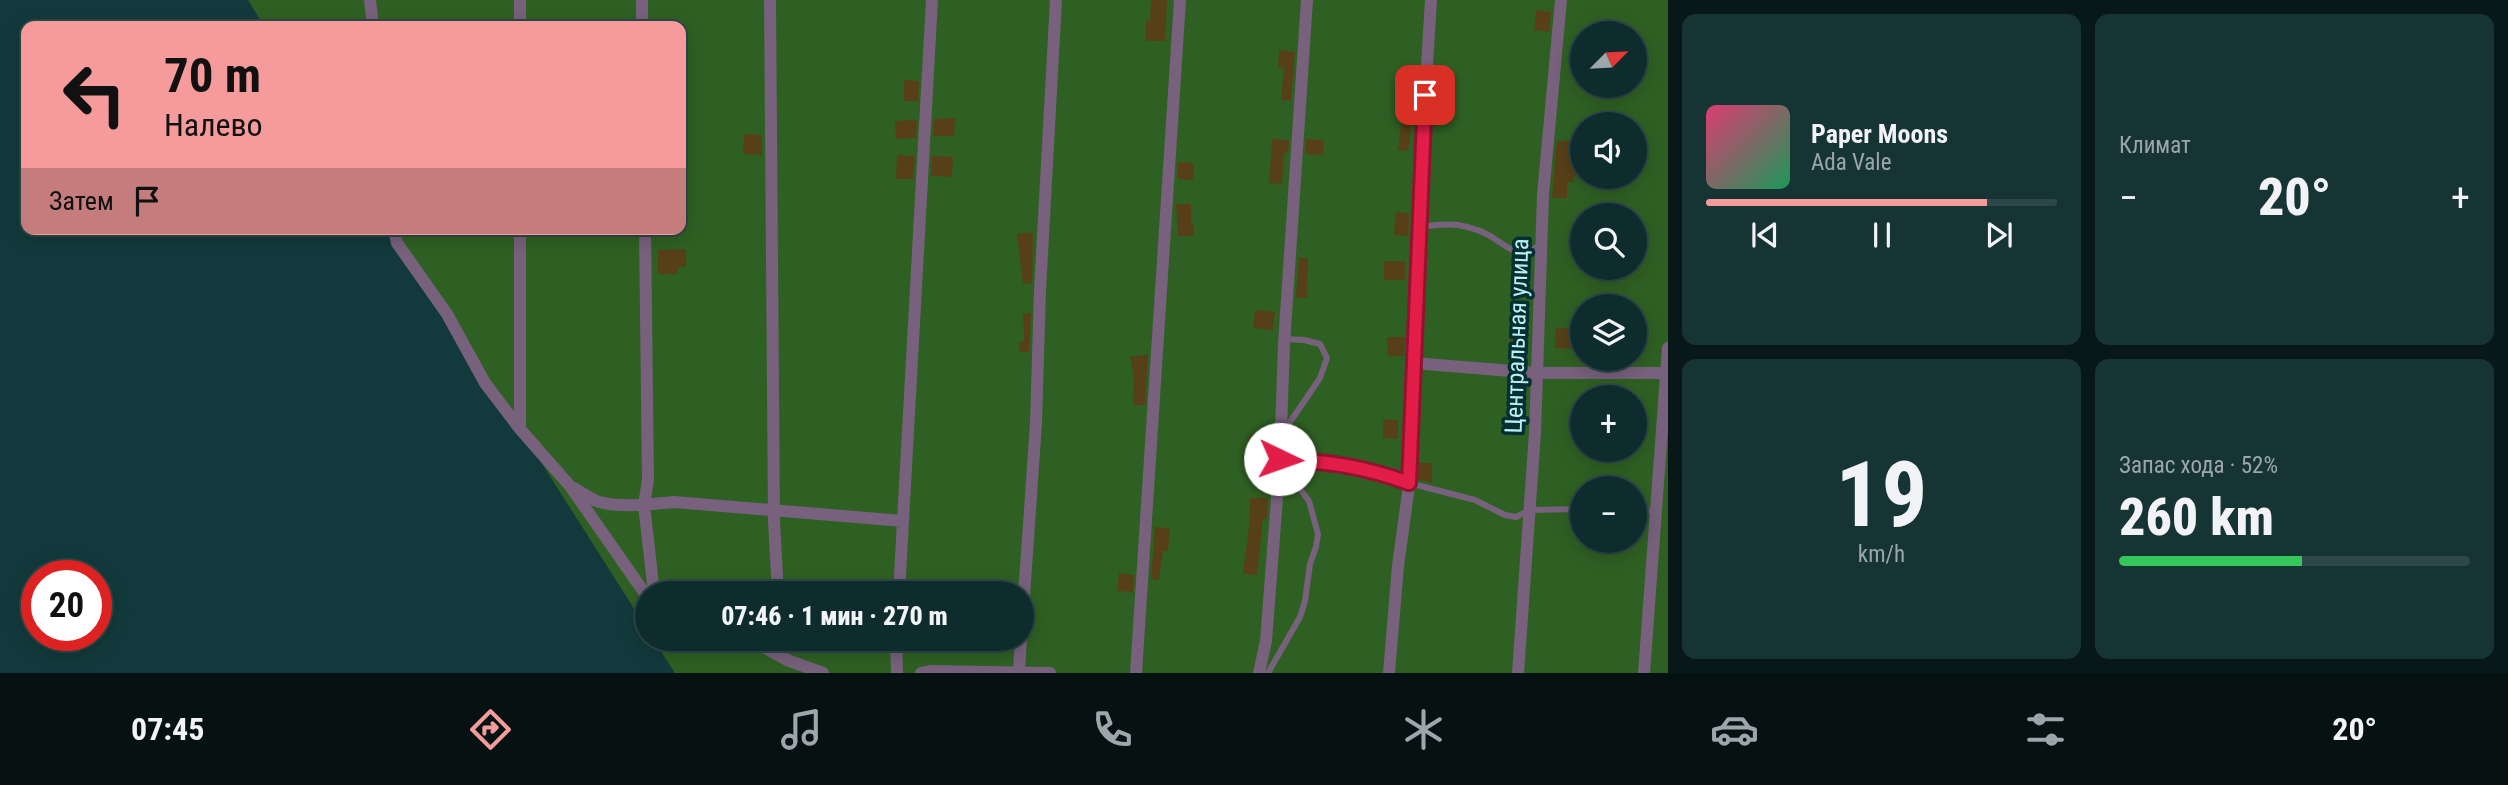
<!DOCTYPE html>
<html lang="ru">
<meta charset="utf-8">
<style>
body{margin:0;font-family:"Roboto Condensed",sans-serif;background:#173435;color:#f1f3f6;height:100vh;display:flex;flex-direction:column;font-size:26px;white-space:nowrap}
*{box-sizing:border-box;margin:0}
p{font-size:23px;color:#9ba7aa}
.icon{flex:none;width:38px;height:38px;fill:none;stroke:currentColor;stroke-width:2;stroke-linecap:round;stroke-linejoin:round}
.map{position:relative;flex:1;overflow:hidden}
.drawer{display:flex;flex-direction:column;gap:14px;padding:14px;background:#081819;width:840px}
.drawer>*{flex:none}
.hud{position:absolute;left:21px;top:21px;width:665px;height:214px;border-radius:14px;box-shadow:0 4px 18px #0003,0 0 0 2px #2e4849;background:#f59b9b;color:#111;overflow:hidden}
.needle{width:46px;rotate:66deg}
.tools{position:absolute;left:1570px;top:21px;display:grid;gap:14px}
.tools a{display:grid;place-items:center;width:77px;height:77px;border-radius:50%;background:#0e2c2d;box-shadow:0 4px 18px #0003,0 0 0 2px #2e4849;font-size:35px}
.speed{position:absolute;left:21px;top:560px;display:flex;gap:14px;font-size:35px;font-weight:700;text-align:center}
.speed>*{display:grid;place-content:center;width:91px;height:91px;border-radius:50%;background:#0e2c2d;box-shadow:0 4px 18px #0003,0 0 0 2px #2e4849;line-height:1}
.speed .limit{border:10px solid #d22;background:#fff;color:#111}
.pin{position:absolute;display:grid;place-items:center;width:60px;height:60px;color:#fff;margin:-30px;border-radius:14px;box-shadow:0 4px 10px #0006}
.me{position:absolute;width:77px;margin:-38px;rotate:93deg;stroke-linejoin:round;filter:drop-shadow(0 0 5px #0008)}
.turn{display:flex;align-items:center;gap:24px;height:147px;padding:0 28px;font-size:32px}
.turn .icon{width:91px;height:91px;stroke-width:2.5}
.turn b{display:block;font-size:49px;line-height:60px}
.then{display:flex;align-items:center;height:66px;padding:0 28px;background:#0003;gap:14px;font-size:26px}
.big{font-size:52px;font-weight:800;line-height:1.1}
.drawer .tile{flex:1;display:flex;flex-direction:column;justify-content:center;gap:10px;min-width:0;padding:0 24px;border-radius:14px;background:#173435}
.drawer .dial{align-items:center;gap:0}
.dial b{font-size:91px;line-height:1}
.song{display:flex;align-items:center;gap:21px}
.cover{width:84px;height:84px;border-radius:10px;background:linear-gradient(135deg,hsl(340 70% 55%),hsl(150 70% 35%))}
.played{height:7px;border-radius:4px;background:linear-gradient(90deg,#f59b9b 80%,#2e4849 80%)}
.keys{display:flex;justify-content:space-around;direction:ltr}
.heat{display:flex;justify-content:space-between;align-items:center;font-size:38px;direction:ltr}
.charge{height:10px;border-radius:5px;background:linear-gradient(90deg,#34c759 52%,#2e4849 0)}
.drawer .tiles{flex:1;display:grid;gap:14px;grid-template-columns:repeat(2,1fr)}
.trip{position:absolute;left:635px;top:581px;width:399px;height:70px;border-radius:35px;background:#0e2c2d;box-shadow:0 4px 18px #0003,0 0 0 2px #2e4849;font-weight:800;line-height:70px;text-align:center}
.tab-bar{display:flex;height:112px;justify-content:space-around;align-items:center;background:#061212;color:#9ba7aa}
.tab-bar .icon{width:49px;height:49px}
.tab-bar .selected{color:#f59b9b}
.tab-bar b{font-size:32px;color:#f1f3f6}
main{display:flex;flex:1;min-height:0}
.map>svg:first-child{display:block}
.green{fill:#2f6023;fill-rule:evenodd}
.building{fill:#574018}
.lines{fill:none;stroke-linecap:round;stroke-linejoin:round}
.lane{stroke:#77617c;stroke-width:6}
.street{stroke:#77617c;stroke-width:12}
.route-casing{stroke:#92132f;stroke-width:18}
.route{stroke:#e11d48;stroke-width:12}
.labels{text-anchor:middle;stroke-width:7;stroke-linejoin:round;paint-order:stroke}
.street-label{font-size:24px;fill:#bbf1f4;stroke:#052f31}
</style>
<main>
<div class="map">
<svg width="1668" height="673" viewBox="0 0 1668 673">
<rect width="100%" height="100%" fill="#123a3c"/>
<path class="green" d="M248 0H1668V673H675L653 639H1022V593H648L647 629 393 229H681V26H264ZM1582 33H1634V86H1582ZM1582 124H1634V177H1582ZM1582 215H1634V268H1582ZM1582 306H1634V359H1582ZM1582 397H1634V450H1582ZM1582 488H1634V541H1582Z"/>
<path class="building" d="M1151 0H1167L1165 41H1146V21H1150Z
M1536 10 1551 12 1549 32 1534 30Z
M1279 50 1295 52 1291 101 1281 100 1284 68 1278 67Z
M1402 68H1418L1417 88H1401Z
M1435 70H1450L1449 88 1434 87Z
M904 80 919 81 918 101H904Z
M1402 116H1413L1408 151 1398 150Z
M955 118 954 136H933L934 119Z
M917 120 916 138 896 139 895 121Z
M744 134 762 135V155L743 154Z
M1272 139 1289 140 1288 152 1284 154 1282 184 1269 183Z
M1306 139 1324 140 1323 155 1306 154Z
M1557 140 1574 142 1573 162 1581 163 1580 177 1573 176V182H1567V198H1552Z
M897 155 915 156 913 179H896Z
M932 156 953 157 952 177 931 176Z
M1178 162 1194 163 1193 180 1177 179Z
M1176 204H1191V223H1194V236H1178Z
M1396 212 1409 213 1408 236 1394 235Z
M1033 232 1032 283 1023 284 1017 234Z
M686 249V267H678V274H658V250Z
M1299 257 1308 258 1307 298H1296Z
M1384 261H1405V280H1384Z
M1255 310 1275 312 1273 330 1253 328Z
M1031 313 1029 352H1019V341H1024L1023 314Z
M1511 314 1528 315 1527 336H1521V340H1510Z
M1556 328H1576L1575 349 1555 348Z
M1387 337H1405L1404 356H1388Z
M1148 354 1145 405H1133L1134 375 1130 357Z
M1383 419 1398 420V439L1383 438Z
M1250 435 1268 436 1267 459H1249Z
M1418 463H1432V483L1417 479Z
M1250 498H1268L1267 518H1263L1257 575 1243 574 1249 527Z
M1155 527 1170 528 1168 551H1163L1159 580 1151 579Z
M1119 573 1134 575 1133 592 1117 591Z"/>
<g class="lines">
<path class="lane" d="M1418 227C1431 226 1445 223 1458 225 1470 227 1485 232 1495 239 1513 251 1519 259 1540 245
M1284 431 1320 378 1327 358 1320 344 1304 340 1285 339
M1280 459 1336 462 1382 473 1409 483 1475 500 1505 515 1516 517 1530 510 1582 509
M1634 511 1656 512
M1268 673 1300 617 1305 601 1310 564 1316 547 1318 534 1309 501 1295 482 1281 472"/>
<path class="street" d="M370 0 373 26
M642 0V26
M770 0 774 521 778 593
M520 26V0
M394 229 397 243 447 314 485 383 520 429 570 486 648 598
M645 229 648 480 644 505 654 593
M1413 363 1537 373H1668
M520 429V229
M574 488C582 493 591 499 599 502 623 508 650 504 674 502L903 521
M899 593 932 0
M1022 625 1036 423 1040 290 1056 0
M896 639 897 673
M751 640 787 660 823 673
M1019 671 1021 639
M921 673 930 671 1050 673
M1136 673 1180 0
M1259 673 1266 641 1280 459 1284 344 1307 0
M1389 673 1398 566 1408 493 1419 194 1431 0
M1518 673 1535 433 1543 195 1561 0
M1644 673 1668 348"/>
</g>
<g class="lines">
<defs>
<path id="route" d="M1280 459C1329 462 1362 466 1409 483L1425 95"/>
</defs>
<use href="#route" class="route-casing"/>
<use href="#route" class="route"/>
</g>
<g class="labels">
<g class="street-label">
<text transform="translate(1517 336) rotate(-88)" y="8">Центральная улица</text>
</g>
</g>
</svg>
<div class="tools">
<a><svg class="needle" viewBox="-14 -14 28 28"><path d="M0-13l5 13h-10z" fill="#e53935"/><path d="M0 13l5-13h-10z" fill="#9ba7aa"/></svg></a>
<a><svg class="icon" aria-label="sound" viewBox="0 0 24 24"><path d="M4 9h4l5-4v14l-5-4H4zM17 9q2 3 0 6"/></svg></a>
<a><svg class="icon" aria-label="search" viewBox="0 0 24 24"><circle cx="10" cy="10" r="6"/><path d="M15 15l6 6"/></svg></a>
<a><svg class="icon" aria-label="layers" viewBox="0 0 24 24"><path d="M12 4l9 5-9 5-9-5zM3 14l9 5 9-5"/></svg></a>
<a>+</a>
<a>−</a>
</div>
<div class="speed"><div class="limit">20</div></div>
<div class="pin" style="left:1425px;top:95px;background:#d93025"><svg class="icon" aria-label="arrive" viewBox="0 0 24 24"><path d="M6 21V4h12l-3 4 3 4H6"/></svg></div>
<svg class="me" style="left:1280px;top:459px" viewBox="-20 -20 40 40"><circle r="19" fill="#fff"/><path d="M0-13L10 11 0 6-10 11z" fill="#e11d48"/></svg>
<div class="trip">07:46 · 1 мин · 270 m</div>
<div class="hud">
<div class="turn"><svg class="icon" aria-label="left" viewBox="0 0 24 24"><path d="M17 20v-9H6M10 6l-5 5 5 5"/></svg><div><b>70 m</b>Налево</div></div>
<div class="then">Затем<svg class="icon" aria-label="arrive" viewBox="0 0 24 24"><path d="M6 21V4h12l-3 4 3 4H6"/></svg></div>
</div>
</div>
<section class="drawer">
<div class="tiles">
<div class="tile">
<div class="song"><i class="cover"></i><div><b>Paper Moons</b><p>Ada Vale</p></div></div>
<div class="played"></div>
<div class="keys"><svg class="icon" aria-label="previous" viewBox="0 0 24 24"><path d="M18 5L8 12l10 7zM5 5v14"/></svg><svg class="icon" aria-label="pause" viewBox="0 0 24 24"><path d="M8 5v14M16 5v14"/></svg><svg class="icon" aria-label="next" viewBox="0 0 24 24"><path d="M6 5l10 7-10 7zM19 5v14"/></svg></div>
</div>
<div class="tile"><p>Климат</p>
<div class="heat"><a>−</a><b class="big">20°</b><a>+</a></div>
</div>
<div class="tile dial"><b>19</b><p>km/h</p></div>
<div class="tile"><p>Запас хода · 52%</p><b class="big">260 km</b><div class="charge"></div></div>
</div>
</section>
</main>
<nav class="tab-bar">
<b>07:45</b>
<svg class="icon selected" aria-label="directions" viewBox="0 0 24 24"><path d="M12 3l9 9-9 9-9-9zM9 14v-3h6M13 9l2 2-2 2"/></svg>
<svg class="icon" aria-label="music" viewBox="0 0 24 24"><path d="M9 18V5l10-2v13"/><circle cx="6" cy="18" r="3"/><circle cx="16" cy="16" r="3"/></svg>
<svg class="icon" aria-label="phone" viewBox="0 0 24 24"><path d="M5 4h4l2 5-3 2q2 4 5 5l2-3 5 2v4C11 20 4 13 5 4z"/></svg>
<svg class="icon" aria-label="climate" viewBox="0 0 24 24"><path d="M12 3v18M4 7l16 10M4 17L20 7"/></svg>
<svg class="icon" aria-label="car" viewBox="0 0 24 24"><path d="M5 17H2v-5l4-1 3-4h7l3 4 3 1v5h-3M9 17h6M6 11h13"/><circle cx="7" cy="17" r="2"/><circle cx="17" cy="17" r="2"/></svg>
<svg class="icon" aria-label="filters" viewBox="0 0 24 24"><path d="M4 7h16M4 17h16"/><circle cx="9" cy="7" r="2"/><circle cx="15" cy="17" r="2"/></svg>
<b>20°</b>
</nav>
